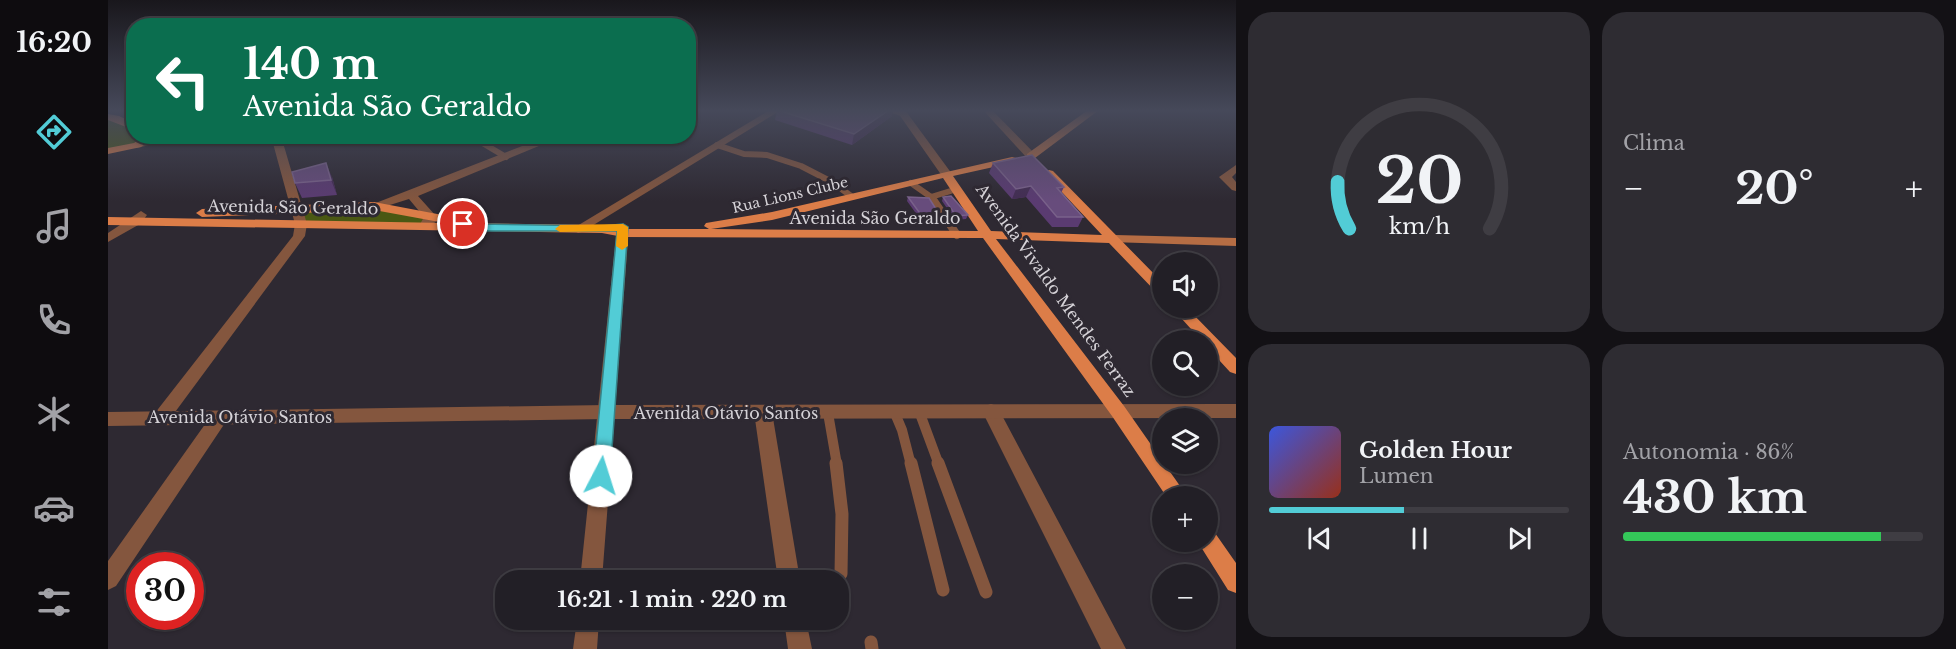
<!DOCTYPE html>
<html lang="pt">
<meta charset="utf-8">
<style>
body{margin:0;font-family:"Libre Baskerville",serif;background:#2e2c32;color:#f1f3f6;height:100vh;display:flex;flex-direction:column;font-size:22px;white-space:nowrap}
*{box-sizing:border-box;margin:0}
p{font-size:20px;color:#a2a2a7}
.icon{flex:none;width:33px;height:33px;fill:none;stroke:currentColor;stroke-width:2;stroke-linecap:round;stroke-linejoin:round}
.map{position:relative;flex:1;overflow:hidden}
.drawer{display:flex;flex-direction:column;gap:12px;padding:12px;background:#131115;width:720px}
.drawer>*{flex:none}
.hud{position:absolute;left:18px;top:18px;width:570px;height:126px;border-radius:24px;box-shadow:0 2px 4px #0004,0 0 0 2px #3f3d43;background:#0b6e4f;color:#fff;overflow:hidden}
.controls{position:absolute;left:1044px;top:252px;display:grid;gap:12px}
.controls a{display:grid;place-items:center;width:66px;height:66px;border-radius:50%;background:#221f26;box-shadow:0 2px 4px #0004,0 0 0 2px #3f3d43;font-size:30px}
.speed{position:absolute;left:18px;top:552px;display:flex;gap:12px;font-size:30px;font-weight:700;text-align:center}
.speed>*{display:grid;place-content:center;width:78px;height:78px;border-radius:50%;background:#221f26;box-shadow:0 2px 4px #0004,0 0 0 2px #3f3d43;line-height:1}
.speed .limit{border:9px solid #d22;background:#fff;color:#111}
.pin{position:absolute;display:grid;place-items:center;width:51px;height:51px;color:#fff;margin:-26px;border:3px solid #fff;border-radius:50%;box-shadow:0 2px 6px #0007}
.me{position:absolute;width:66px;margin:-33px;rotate:5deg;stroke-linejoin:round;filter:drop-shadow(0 0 4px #0008)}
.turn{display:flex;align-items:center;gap:21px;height:126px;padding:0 18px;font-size:27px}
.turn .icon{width:78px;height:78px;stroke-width:2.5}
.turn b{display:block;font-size:42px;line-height:51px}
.big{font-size:45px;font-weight:800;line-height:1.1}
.drawer .tile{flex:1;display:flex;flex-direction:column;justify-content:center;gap:9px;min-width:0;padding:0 21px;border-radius:24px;background:#2e2c32}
.drawer .dial{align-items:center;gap:0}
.dial svg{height:156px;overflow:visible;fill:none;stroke:#3f3d43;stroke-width:7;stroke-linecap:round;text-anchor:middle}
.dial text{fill:#f1f3f6;stroke:none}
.song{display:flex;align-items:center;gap:18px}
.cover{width:72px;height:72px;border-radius:9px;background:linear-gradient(135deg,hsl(230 70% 55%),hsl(10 70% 35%))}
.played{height:6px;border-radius:3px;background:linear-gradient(90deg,#52ccd6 45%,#3f3d43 45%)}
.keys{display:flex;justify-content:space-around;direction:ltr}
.heat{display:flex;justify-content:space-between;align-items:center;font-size:33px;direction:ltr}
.charge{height:9px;border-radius:4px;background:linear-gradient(90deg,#34c759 86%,#3f3d43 0)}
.drawer .tiles{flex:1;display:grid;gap:12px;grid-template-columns:repeat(2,1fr)}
.trip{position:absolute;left:387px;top:570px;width:354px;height:60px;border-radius:24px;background:#221f26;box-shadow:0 2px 4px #0004,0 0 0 2px #3f3d43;font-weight:800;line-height:60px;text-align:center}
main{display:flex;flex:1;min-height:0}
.tab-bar{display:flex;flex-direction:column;width:108px;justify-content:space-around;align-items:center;background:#0e0c0f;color:#a2a2a7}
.tab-bar .icon{width:42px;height:42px}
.tab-bar .on{color:#52ccd6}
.tab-bar b{font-size:27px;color:#f1f3f6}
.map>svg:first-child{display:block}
.green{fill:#4a5813}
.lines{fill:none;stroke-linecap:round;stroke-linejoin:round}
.service-far3{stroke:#84563e;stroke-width:6}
.service-far2{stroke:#84563e;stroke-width:8}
.service-far1{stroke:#84563e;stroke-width:10}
.service{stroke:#84563e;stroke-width:13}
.minor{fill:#84563e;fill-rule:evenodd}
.tertiary{fill:#84563e;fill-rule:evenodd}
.secondary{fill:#b66d44;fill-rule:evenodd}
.primary{fill:#dc7d48;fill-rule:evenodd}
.wall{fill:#5a3b71}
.shaded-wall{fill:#432d53}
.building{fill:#674c7c;stroke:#79618a;stroke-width:1.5}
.route{fill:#52ccd6;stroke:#35858b;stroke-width:1.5}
.slow{fill:#f59e0b}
.labels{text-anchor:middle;stroke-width:6;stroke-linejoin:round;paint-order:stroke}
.far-street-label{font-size:14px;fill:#d5d2d7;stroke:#2e2932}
.street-label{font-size:16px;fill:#d5d2d7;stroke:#2e2932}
</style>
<main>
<nav class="tab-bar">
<b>16:20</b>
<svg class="icon on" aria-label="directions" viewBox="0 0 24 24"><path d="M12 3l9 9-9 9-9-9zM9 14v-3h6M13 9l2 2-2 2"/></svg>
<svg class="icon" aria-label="music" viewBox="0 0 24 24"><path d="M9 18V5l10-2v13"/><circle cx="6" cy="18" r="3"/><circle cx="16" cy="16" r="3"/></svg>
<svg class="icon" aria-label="phone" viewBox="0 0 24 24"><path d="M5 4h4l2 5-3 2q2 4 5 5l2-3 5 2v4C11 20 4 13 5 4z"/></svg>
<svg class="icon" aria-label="climate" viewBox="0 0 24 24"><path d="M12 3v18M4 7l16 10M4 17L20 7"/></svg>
<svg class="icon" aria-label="car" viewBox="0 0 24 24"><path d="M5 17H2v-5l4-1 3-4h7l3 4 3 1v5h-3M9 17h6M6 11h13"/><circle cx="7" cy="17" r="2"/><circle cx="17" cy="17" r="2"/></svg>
<svg class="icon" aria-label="filters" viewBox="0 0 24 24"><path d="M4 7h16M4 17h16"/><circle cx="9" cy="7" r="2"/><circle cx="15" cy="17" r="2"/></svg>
</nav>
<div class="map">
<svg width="1128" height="649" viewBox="0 0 1128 649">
<rect width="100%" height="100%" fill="#2e2932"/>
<path class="green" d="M0 117 25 126 26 136 43 137 41 140 0 151Z
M244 206 322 216V223L193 224 188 209Z"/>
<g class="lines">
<path class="service-far3" d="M351 136 366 138 398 157
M609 145 636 154 659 155 693 166 724 182 743 196
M803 183 823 197 827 202
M823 197 849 189"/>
<path class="service-far2" d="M826 201 849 235"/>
<path class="service-far1" d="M786 411 794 430 803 465
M811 411 831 465
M720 413 729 465"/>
<path class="service" d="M728 463 734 514 733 574
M803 463 835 590
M830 463 878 592
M763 642 764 649"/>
<path class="minor" d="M662 110H673L474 232 470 233 464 229Z
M775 110H790L801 114 796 117Z
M163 136H173L199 224 197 236 59 423 53 425 47 423 44 418 47 413 185 236 187 224Z
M440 136H455L310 196 328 216 329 220 321 229H313L311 226 316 217 301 199 266 210 260 206Z
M1128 165V173L1124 177 1128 182V191L1124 190 1111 177Z
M515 223 521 227 494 580H472L509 227Z
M883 404 889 406 1018 649H993L874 411 877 406Z
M655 405 661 407 664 412 692 580H670L646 412 649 407Z
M111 411 117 413 120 418 117 423 8 586 0 590V561L105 413Z
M469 620H491L489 649H465Z
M676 620H698L704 649H680Z"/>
<path class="tertiary" d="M788 110H797L844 174 842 176H834Z
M875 110H884L927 154V158H919Z
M56 136H79L29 148 24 145Z
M33 211 39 215 32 224 0 242V233Z
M1128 404V418L499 419 0 426V412L499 405Z"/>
<path class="secondary" d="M980 110H991L927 158H919V154Z
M1007 235 1128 238V246L1002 242 1001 239 1002 236Z"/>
<path class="primary" d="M0 114 11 116 26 123V130L0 120Z
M35 136H48L33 147 0 154V148L26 143Z
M904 157 908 158V162L845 176 883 231 994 235 936 173 941 170 945 171 1054 282V294L1049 293 1001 243 888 239 1016 406 1079 496H1058L1004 416 875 238 515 237 494 233 0 225V217L337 223 266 210 94 217 88 213 94 209 266 202 345 217 347 220 344 223 494 225 515 229H601L596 226 598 223 664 212ZM835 178 870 231 603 229 664 220Z
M1064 308H1079L1128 358V374L1122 372 1100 348V340H1093Z
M1100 530 1107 533 1128 563V593L1120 590 1093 547 1090 542H1100Z"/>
</g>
<path class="wall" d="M16 110H26V115L17 112Z
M669 110 784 116 744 145 667 120Z
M885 163 956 187 953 193 975 217 970 227H944L918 197 904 199 881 173Z
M224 177 229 195 194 198 187 183Z
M800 197 833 217 832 221 815 223 799 201Z
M835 197 860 215 858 219 847 220 834 201Z"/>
<path class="shaded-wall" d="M781 110H785L784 116 744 145 746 134Z
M218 163 224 177 229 195 223 180Z
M923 186 918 197 904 199 908 189Z"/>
<path class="building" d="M669 110H781L746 134Z
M924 155 956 187 949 188 975 217H949L923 186 908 189 885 163Z
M218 163 223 180 187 183 184 172Z
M843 196 860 215 848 216 835 197Z
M800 197 821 198 833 217 816 219Z"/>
<linearGradient id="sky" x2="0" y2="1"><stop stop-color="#19171c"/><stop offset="0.55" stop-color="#46495a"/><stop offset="1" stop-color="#46495a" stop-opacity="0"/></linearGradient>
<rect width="1128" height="201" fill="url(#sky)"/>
<path class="route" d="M355 220 370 224 494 226 515 224 520 227 502 476 499 481 493 483 487 481 485 476 509 231H370L351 226V221Z"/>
<path class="slow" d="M515 224 520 227V246L514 250 508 246 509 231 452 232 447 229 452 225Z"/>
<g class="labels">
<g class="far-street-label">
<text transform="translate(682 195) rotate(-13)" y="5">Rua Lions Clube</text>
</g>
<g class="street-label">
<text transform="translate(185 207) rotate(1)" y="6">Avenida São Geraldo</text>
<text x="767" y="224">Avenida São Geraldo</text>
<text transform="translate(948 290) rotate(54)" y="6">Avenida Vivaldo Mendes Ferraz</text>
<text x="618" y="419">Avenida Otávio Santos</text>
<text x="132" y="423">Avenida Otávio Santos</text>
</g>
</g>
</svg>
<div class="controls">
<a><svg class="icon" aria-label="sound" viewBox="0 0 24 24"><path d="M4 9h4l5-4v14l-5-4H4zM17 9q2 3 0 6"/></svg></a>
<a><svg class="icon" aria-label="search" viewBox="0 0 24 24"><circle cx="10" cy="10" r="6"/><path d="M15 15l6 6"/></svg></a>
<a><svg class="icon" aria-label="layers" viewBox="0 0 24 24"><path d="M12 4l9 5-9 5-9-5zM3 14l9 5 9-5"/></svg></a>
<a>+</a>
<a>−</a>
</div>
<div class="speed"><div class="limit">30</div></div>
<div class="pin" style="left:355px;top:224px;background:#d93025"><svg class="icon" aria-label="arrive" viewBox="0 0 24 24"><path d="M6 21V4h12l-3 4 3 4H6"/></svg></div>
<svg class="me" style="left:493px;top:476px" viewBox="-20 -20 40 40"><circle r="19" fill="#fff"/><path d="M0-13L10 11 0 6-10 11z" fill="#52ccd6"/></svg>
<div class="trip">16:21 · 1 min · 220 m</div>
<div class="hud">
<div class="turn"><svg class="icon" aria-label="left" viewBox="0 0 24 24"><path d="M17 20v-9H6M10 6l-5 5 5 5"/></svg><div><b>140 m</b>Avenida São Geraldo</div></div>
</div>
</div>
<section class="drawer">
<div class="tiles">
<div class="tile dial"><svg viewBox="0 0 100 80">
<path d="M14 69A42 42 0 1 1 86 69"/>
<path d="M14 69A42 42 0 0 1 8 45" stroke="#52ccd6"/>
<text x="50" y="56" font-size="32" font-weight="700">20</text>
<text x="50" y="72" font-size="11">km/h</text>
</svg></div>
<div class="tile"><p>Clima</p>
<div class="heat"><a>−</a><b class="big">20°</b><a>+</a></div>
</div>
<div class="tile">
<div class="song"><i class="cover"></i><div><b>Golden Hour</b><p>Lumen</p></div></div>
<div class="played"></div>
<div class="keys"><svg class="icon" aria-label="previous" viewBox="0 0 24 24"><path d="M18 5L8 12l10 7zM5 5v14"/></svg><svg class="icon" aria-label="pause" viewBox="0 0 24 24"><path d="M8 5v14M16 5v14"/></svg><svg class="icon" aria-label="next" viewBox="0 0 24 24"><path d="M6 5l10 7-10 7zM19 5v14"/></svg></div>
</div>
<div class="tile"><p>Autonomia · 86%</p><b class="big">430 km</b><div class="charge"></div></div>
</div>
</section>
</main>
